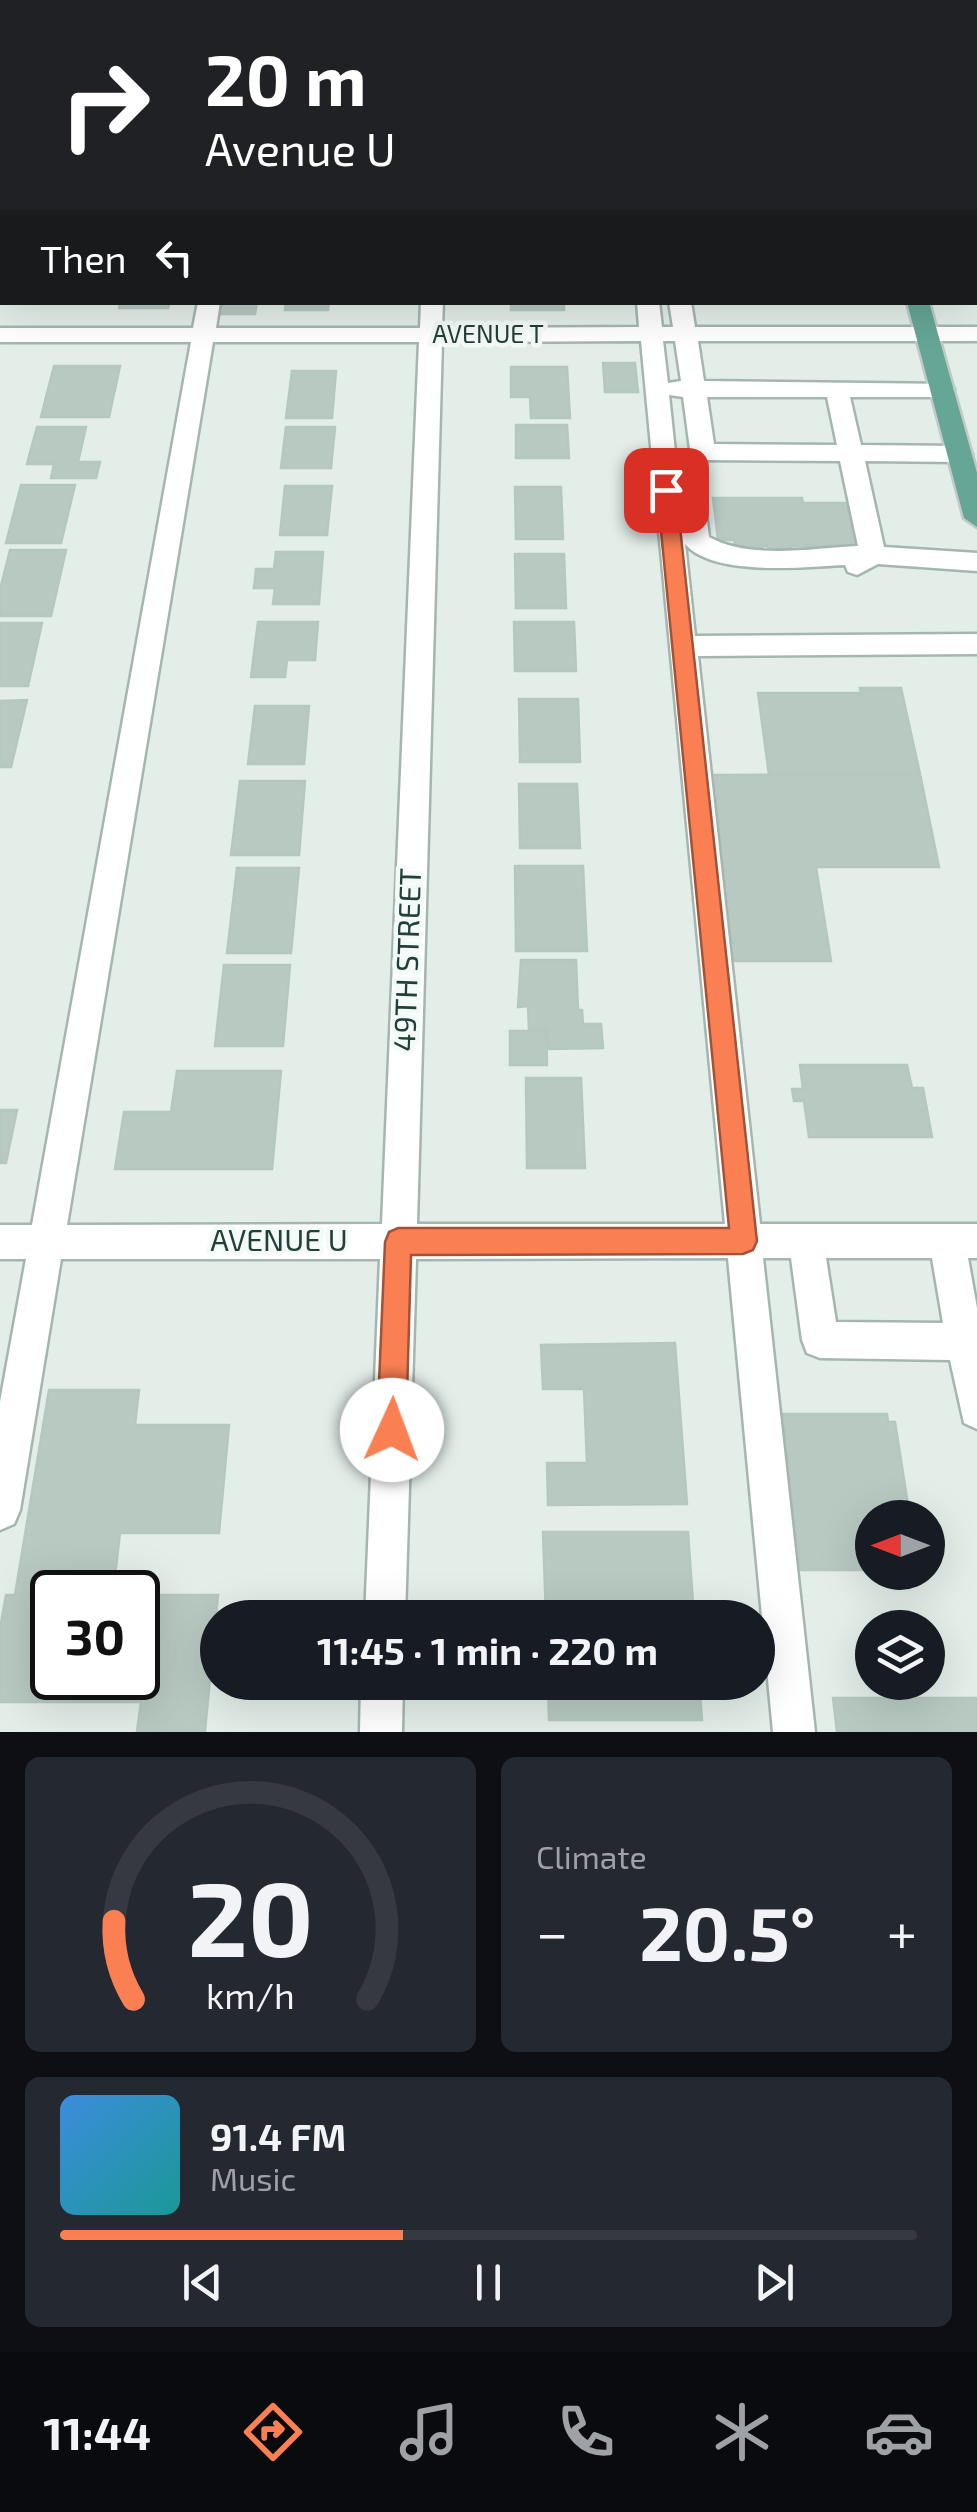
<!DOCTYPE html>
<meta charset="utf-8">
<style>
body{margin:0;font-family:"Exo 2",sans-serif;background:#242831;color:#f1f3f6;height:100vh;display:flex;flex-direction:column;font-size:38px;white-space:nowrap}
*{box-sizing:border-box;margin:0}
p{font-size:32px;color:#9ea1a6}
.icon{flex:none;width:55px;height:55px;fill:none;stroke:currentColor;stroke-width:2;stroke-linecap:round;stroke-linejoin:round}
.map{position:relative;height:1732px;overflow:hidden}
.panel{display:flex;flex-direction:column;gap:25px;padding:25px;background:#0d0f14;flex:1}
.panel>*{flex:none}
.hud{position:absolute;left:0px;top:0px;width:978px;height:305px;box-shadow:0 10px 40px #0002;background:#202124;color:#fff;overflow:hidden}
.needle{width:65px;rotate:270deg}
.fabs{position:absolute;left:855px;top:1500px;display:grid;gap:20px}
.fabs a{display:grid;place-items:center;width:90px;height:90px;border-radius:50%;background:#171b24;box-shadow:0 10px 40px #0002;font-size:50px}
.speed{position:absolute;left:30px;top:1570px;display:flex;gap:20px;font-size:50px;font-weight:700;text-align:center}
.speed>*{display:grid;place-content:center;width:130px;height:130px;border-radius:50%;background:#171b24;box-shadow:0 10px 40px #0002;line-height:1}
.speed .limit{border:5px solid #111;border-radius:15px;background:#fff;color:#111}
.pin{position:absolute;display:grid;place-items:center;width:85px;height:85px;color:#fff;margin:-42px;border-radius:20px;box-shadow:0 5px 15px #0006}
.me{position:absolute;width:110px;margin:-55px;rotate:2deg;stroke-linejoin:round;filter:drop-shadow(0 0 8px #0008)}
.turn{display:flex;align-items:center;gap:35px;height:210px;padding:0 40px;font-size:45px}
.turn .icon{width:130px;height:130px;stroke-width:2.5}
.turn b{display:block;font-size:70px;line-height:85px}
.then{display:flex;align-items:center;height:95px;padding:0 40px;background:#0003;gap:20px;font-size:38px}
.big{font-size:75px;font-weight:700;line-height:1.1}
.panel .card{flex:1;display:flex;flex-direction:column;justify-content:center;gap:15px;min-width:0;padding:0 35px;border-radius:15px;background:#242831}
.panel .dial{align-items:center;gap:0}
.dial svg{height:260px;overflow:visible;fill:none;stroke:#363941;stroke-width:7;stroke-linecap:round;text-anchor:middle}
.dial text{fill:#f1f3f6;stroke:none}
.song{display:flex;align-items:center;gap:30px}
.cover{width:120px;height:120px;border-radius:15px;background:linear-gradient(135deg,hsl(210 70% 55%),hsl(180 70% 35%))}
.played{height:10px;border-radius:5px;background:linear-gradient(90deg,#fa8054 40%,#363941 40%)}
.keys{display:flex;justify-content:space-around;direction:ltr}
.heat{display:flex;justify-content:space-between;align-items:center;font-size:55px;direction:ltr}
.panel .tiles{flex:1;display:grid;gap:25px;grid-template-columns:1fr 1fr}
.card:last-child{grid-column:span 2}
.trip{position:absolute;left:200px;top:1600px;width:575px;height:100px;border-radius:50px;background:#171b24;box-shadow:0 10px 40px #0002;font-weight:700;line-height:100px;text-align:center}
.dock{display:flex;height:160px;justify-content:space-around;align-items:center;background:#090b0e;color:#9ea1a6}
.dock .icon{width:70px;height:70px}
.dock .active{color:#fa8054}
.dock b{font-size:45px;color:#f1f3f6}
.map>svg:first-child{display:block}
.building{fill:#b8c9c2;stroke:#b5c8c0;stroke-width:2.5}
.lines{fill:none;stroke-linecap:round;stroke-linejoin:round}
.minor-casing{stroke:#a5b6b1;stroke-width:5}
.major-casing{stroke:#c1cac8;stroke-width:5}
.minor{fill:#fff;fill-rule:evenodd}
.major{fill:#65a696;fill-rule:evenodd}
.route{fill:#fa8054;stroke:#a25337;stroke-width:2.5}
.labels{text-anchor:middle;stroke-width:9;stroke-linejoin:round;paint-order:stroke}
.far-street-label{font-size:25px;fill:#214039;stroke:#f4faf7}
.street-label{font-size:30px;fill:#214039;stroke:#f4faf7}
</style>
<div class="map">
<svg width="977" height="1732" viewBox="0 0 977 1732">
<rect width="100%" height="100%" fill="#e3eee9"/>
<path class="building" d="M120 302H170L168 308H119Z
M222 302H257L255 314H220Z
M286 302H329L328 310H285Z
M511 302H564V310H511Z
M603 363H635L638 392H605Z
M54 366H120L109 417H41Z
M511 367H567L570 418H531L530 397H511Z
M292 371H336L332 418H286Z
M516 425H567L569 458H516Z
M37 427H86L78 462H100L96 478H51L54 464H27Z
M286 427H335L331 468H281Z
M21 485H75L61 543H6Z
M285 486H332L327 535H280Z
M515 487H561L563 539H516Z
M713 498H802L803 503H847L856 546H791V551H769L768 546 736 549 734 540H718Z
M10 550H66L51 616H0V590Z
M276 552H323L319 604H273L275 588H254L256 569H274Z
M515 554H564L566 608H516Z
M258 622H318L315 660H287L285 677H251Z
M514 622H574L576 671H515Z
M0 623H42L28 686H0Z
M860 688H901L920 774 769 775 758 693H861Z
M519 699H578L580 762H520Z
M27 700 11 767H0V701Z
M255 706H309L304 764H248Z
M920 774 939 867H816L831 961H733L713 775Z
M240 781H305L299 855H231Z
M519 784H577L580 848H520Z
M515 866H583L587 951H516Z
M237 868H299L291 953H227Z
M521 960H576L578 1010H582L583 1024H601L603 1048 548 1049V1029H529L528 1006 518 1007Z
M224 965H290L283 1046H215Z
M510 1031H546L547 1065H510Z
M800 1065H907L912 1088H923L932 1137H809L804 1101H794L792 1089H803Z
M177 1071H281L272 1169H115L124 1112H171Z
M526 1078H581L585 1168H527Z
M0 1110H17L6 1163H0Z
M675 1343 687 1504 548 1505 547 1463H587L584 1389H543L541 1345Z
M49 1390H139L135 1425H229L219 1533H120L113 1592H52V1678H138V1595H218L205 1731H137L141 1702H0V1629L6 1595H15Z
M783 1414H887L888 1422H895L910 1518H872V1570H800Z
M543 1532H688L694 1618H546Z
M548 1682H699L702 1720H549Z
M833 1698H977V1732H837Z"/>
<g class="lines">
<defs>
<path id="minor" d="M255 0H273V2H255Z
M434 0H452V2H434Z
M610 0H628V2H610Z
M648 0H666V2H648Z
M968 0H977V8L975 2H966Z
M975 37H977V49H975Z
M975 79H977V91H975Z
M975 158H977V170H975Z
M198 302H220L216 328H420L421 302H443L442 328 639 327 637 302H659L662 327H673L669 302H691L695 327H977V341H698L704 381 950 384 954 389 950 394 942 397H850L861 445 960 446 972 454 960 462 865 461 884 547 977 553V571L878 564 857 575 848 572 845 565C804 567 714 577 685 544L695 636 977 634V654L698 656 760 1224H977V1258H968L977 1308V1429L964 1423 950 1360 820 1358 807 1353 802 1340 791 1258H763L815 1732H773L728 1258 416 1259 405 1618H365L380 1259H61L20 1510 14 1524 0 1530V1402L26 1259H0V1225H32L191 342H0V328H193ZM641 341 725 1224H417L442 342ZM663 341H675L681 381 668 383ZM213 342H419L382 1224 67 1225ZM669 395 683 397 690 449 676 461ZM707 397H827L837 445 714 444ZM708 460 840 461 858 546C813 548 750 560 709 537L700 466ZM826 1258H932L943 1323 836 1322Z
M361 1682H403L402 1732H360Z"/>
<path id="major" d="M826 0H844V2H826Z
M907 302H929L977 473V527L964 518Z"/>
</defs>
<use href="#minor" class="minor-casing"/>
<use href="#major" class="major-casing"/>
<use href="#minor" class="minor"/>
<use href="#major" class="major"/>
</g>
<path class="route" d="M666 484 676 490 757 1241 753 1250 743 1254 411 1255 406 1430 402 1440 392 1444 381 1440 377 1430 385 1242 389 1232 398 1228H729L657 490Z"/>
<g class="labels">
<g class="far-street-label">
<text x="488" y="343">AVENUE T</text>
</g>
<g class="street-label">
<text transform="translate(408 960) rotate(-88)" y="10">49TH STREET</text>
<text x="279" y="1251">AVENUE U</text>
</g>
</g>
</svg>
<div class="fabs">
<a><svg class="needle" viewBox="-14 -14 28 28"><path d="M0-13l5 13h-10z" fill="#e53935"/><path d="M0 13l5-13h-10z" fill="#9ea1a6"/></svg></a>
<a><svg class="icon" aria-label="layers" viewBox="0 0 24 24"><path d="M12 4l9 5-9 5-9-5zM3 14l9 5 9-5"/></svg></a>
</div>
<div class="speed"><div class="limit">30</div></div>
<div class="pin" style="left:666px;top:490px;background:#d93025"><svg class="icon" aria-label="arrive" viewBox="0 0 24 24"><path d="M6 21V4h12l-3 4 3 4H6"/></svg></div>
<svg class="me" style="left:392px;top:1430px" viewBox="-20 -20 40 40"><circle r="19" fill="#fff"/><path d="M0-13L10 11 0 6-10 11z" fill="#fa8054"/></svg>
<div class="trip">11:45 · 1 min · 220 m</div>
<div class="hud">
<div class="turn"><svg class="icon" aria-label="right" viewBox="0 0 24 24"><path d="M7 20v-9h11M14 6l5 5-5 5"/></svg><div><b>20 m</b>Avenue U</div></div>
<div class="then">Then<svg class="icon" aria-label="left" viewBox="0 0 24 24"><path d="M17 20v-9H6M10 6l-5 5 5 5"/></svg></div>
</div>
</div>
<section class="panel">
<div class="tiles">
<div class="card dial"><svg viewBox="0 0 100 80">
<path d="M14 69A42 42 0 1 1 86 69"/>
<path d="M14 69A42 42 0 0 1 8 45" stroke="#fa8054"/>
<text x="50" y="56" font-size="32" font-weight="700">20</text>
<text x="50" y="72" font-size="11">km/h</text>
</svg></div>
<div class="card"><p>Climate</p>
<div class="heat"><a>−</a><b class="big">20.5°</b><a>+</a></div>
</div>
<div class="card">
<div class="song"><i class="cover"></i><div><b>91.4 FM</b><p>Music</p></div></div>
<div class="played"></div>
<div class="keys"><svg class="icon" aria-label="previous" viewBox="0 0 24 24"><path d="M18 5L8 12l10 7zM5 5v14"/></svg><svg class="icon" aria-label="pause" viewBox="0 0 24 24"><path d="M8 5v14M16 5v14"/></svg><svg class="icon" aria-label="next" viewBox="0 0 24 24"><path d="M6 5l10 7-10 7zM19 5v14"/></svg></div>
</div>
</div>
</section>
<nav class="dock">
<b>11:44</b>
<svg class="icon active" aria-label="directions" viewBox="0 0 24 24"><path d="M12 3l9 9-9 9-9-9zM9 14v-3h6M13 9l2 2-2 2"/></svg>
<svg class="icon" aria-label="music" viewBox="0 0 24 24"><path d="M9 18V5l10-2v13"/><circle cx="6" cy="18" r="3"/><circle cx="16" cy="16" r="3"/></svg>
<svg class="icon" aria-label="phone" viewBox="0 0 24 24"><path d="M5 4h4l2 5-3 2q2 4 5 5l2-3 5 2v4C11 20 4 13 5 4z"/></svg>
<svg class="icon" aria-label="climate" viewBox="0 0 24 24"><path d="M12 3v18M4 7l16 10M4 17L20 7"/></svg>
<svg class="icon" aria-label="car" viewBox="0 0 24 24"><path d="M5 17H2v-5l4-1 3-4h7l3 4 3 1v5h-3M9 17h6M6 11h13"/><circle cx="7" cy="17" r="2"/><circle cx="17" cy="17" r="2"/></svg>
</nav>
